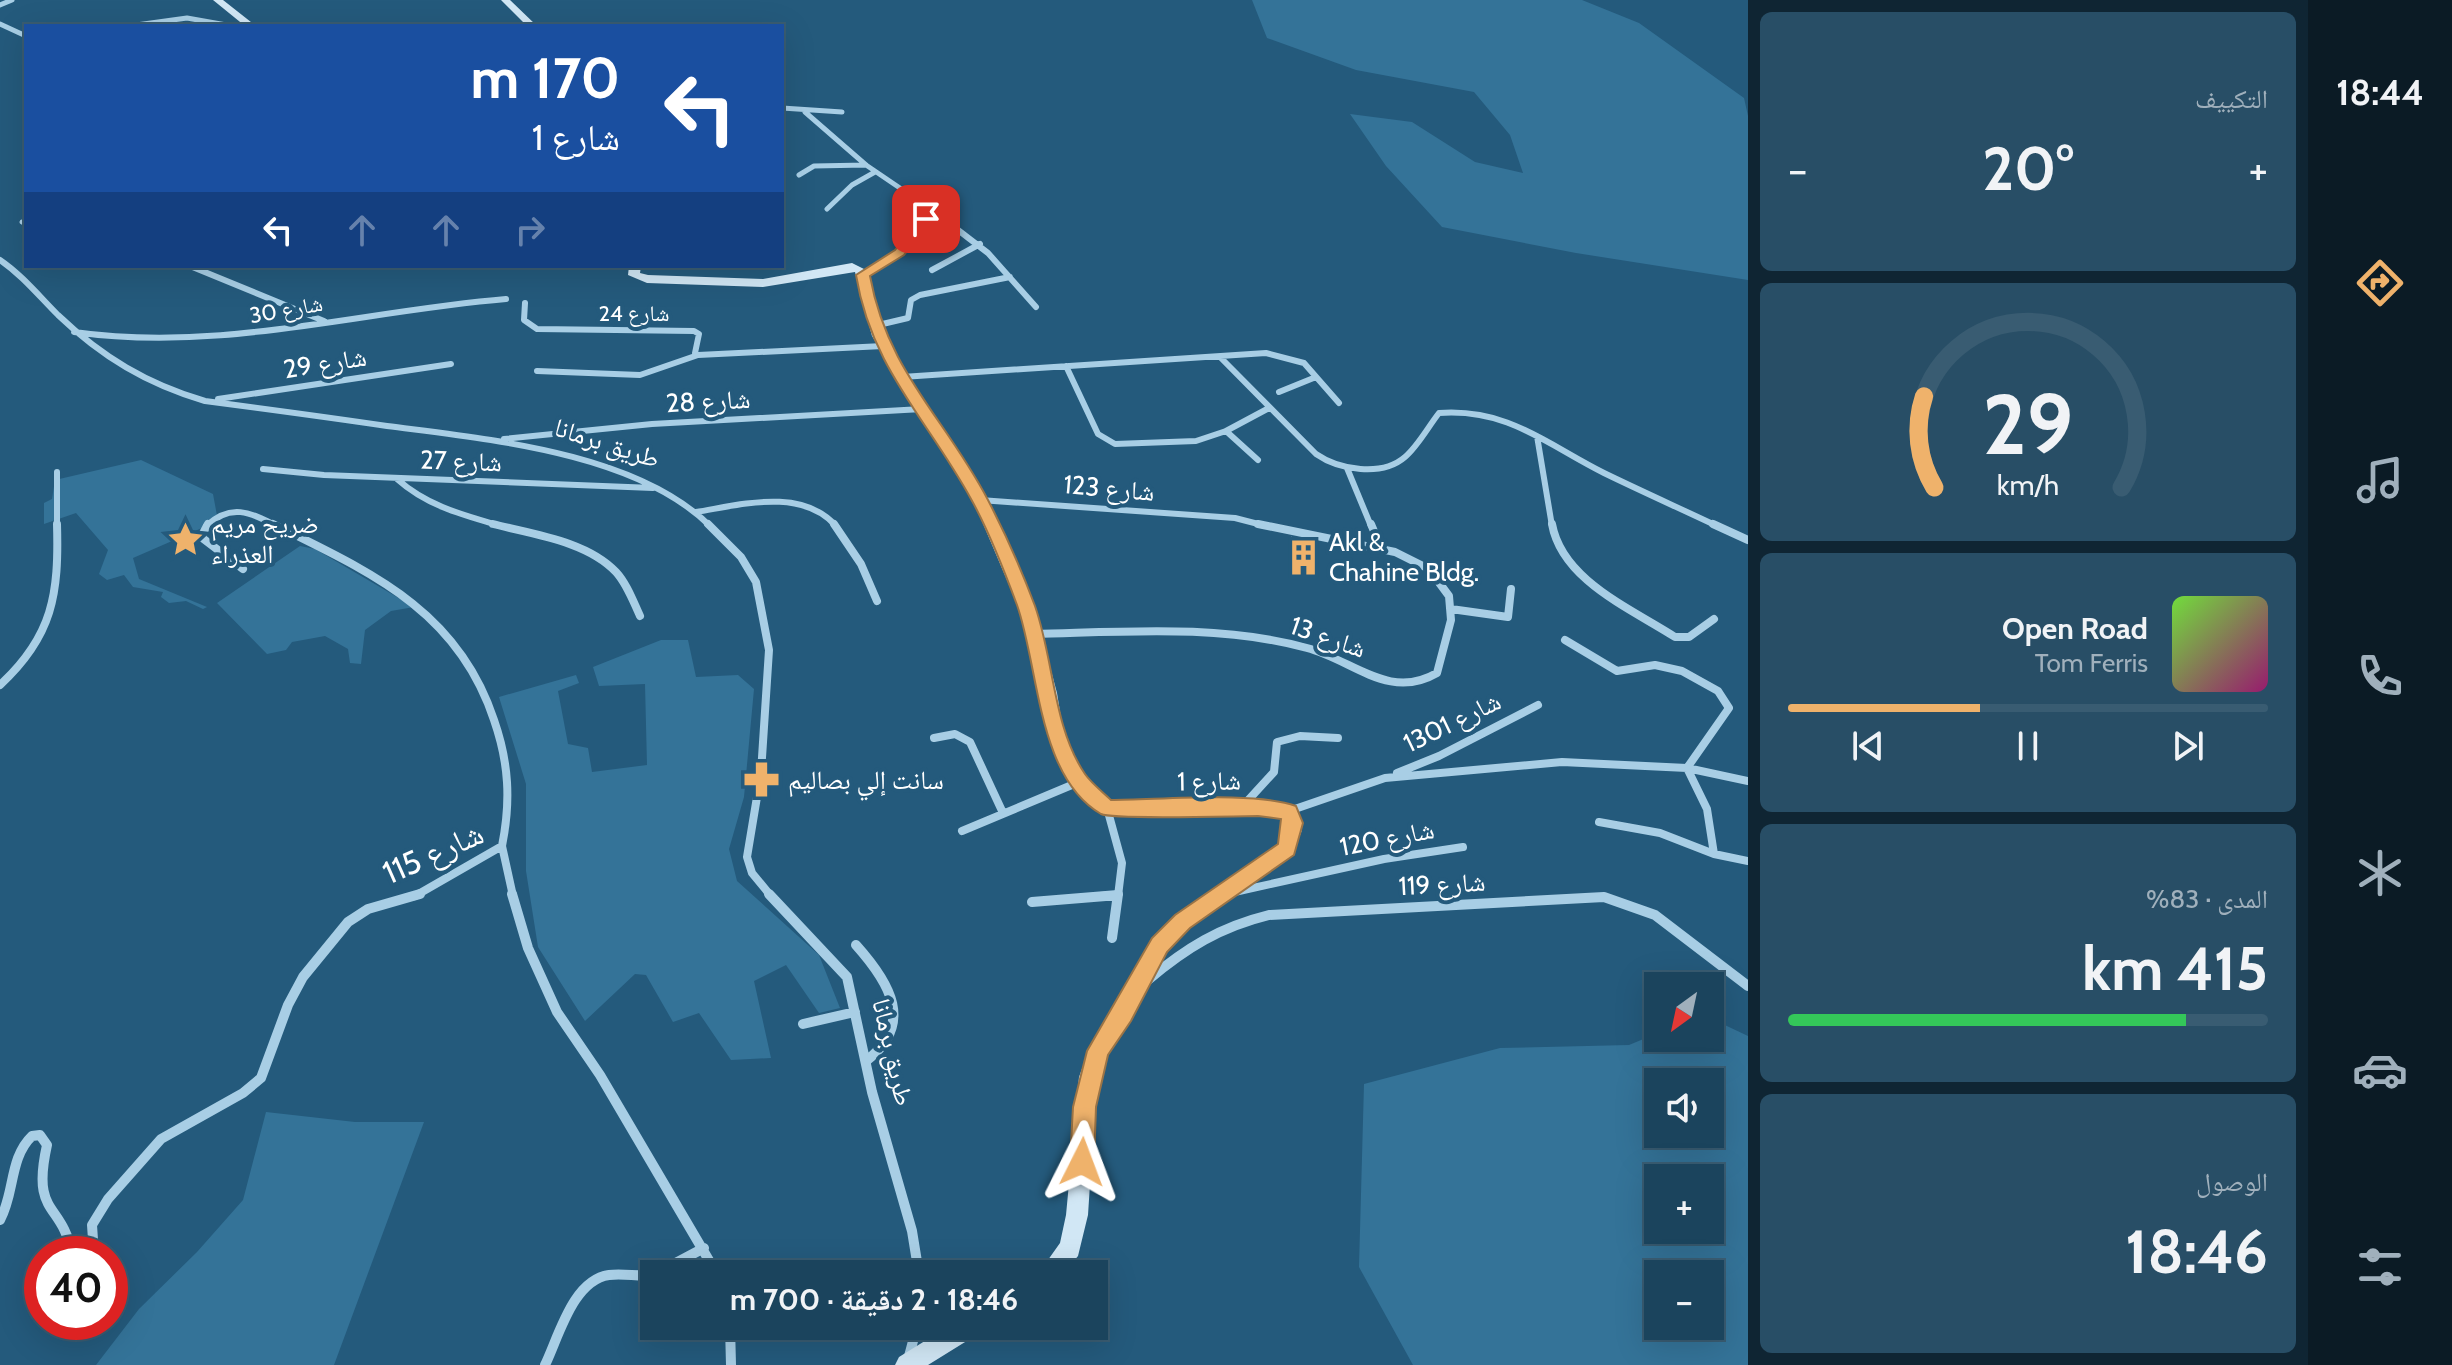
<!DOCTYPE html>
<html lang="ar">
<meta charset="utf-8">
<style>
body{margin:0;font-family:Cabin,"Noto Naskh Arabic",sans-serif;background:#284e66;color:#f1f3f6;direction:rtl;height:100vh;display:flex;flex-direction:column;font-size:30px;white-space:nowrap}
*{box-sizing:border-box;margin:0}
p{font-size:26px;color:#a0b0bc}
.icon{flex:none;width:44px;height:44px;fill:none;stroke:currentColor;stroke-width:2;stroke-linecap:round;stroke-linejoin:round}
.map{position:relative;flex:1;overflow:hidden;direction:ltr}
.sheet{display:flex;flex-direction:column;gap:12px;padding:12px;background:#0f2533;width:560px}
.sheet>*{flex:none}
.banner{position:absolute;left:24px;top:24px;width:760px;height:244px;border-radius:0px;box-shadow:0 8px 32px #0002,0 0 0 2px #395c72;direction:rtl;background:#1a4fa0;color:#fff;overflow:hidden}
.needle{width:52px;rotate:213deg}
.controls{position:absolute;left:1644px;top:972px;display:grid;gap:16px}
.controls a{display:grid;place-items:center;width:80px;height:80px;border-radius:0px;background:#1b445d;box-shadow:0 8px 32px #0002,0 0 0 2px #395c72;font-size:40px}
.speed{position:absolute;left:24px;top:1236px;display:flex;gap:16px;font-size:40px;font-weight:700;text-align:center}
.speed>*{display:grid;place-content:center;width:104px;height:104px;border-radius:50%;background:#1b445d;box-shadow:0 8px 32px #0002,0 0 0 2px #395c72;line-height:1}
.speed .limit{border:12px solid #d22;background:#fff;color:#111}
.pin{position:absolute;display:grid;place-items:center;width:68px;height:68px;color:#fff;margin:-34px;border-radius:16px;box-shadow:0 4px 12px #0006}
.me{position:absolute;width:88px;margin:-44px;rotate:3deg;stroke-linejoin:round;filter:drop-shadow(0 0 6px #0008)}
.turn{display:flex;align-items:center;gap:28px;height:168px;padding:0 32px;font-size:36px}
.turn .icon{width:104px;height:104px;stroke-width:2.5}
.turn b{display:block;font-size:56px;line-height:68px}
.lanes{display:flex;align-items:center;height:76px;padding:0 32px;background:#0003;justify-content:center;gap:40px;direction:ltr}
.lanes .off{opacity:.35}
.big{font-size:60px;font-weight:800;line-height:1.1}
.sheet .card{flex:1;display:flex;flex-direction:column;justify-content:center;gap:12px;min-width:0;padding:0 28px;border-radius:12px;background:#284e66}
.sheet .dial{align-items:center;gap:0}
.dial svg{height:208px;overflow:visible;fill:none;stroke:#395c72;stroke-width:7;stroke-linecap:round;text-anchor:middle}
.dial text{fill:#f1f3f6;stroke:none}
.song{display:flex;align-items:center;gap:24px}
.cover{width:96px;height:96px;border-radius:12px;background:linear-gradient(135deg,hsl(100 70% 55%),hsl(320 70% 35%))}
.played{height:8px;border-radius:4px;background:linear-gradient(90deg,#efb26b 40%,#395c72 40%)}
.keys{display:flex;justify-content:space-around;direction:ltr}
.heat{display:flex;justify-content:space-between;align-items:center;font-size:44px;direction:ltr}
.charge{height:12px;border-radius:6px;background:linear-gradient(90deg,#34c759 83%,#395c72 0)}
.trip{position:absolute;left:640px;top:1260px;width:468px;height:80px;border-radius:0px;background:#1b445d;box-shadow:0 8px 32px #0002,0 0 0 2px #395c72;font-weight:800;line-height:80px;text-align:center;direction:rtl}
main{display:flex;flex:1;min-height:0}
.tab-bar{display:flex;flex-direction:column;width:144px;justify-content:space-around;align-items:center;background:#0b1b25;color:#a0b0bc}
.tab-bar .icon{width:56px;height:56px}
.tab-bar .on{color:#efb26b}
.tab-bar b{font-size:36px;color:#f1f3f6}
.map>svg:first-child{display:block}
.green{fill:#347398;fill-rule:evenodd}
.building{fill:#6595b1;stroke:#cbe5f4;stroke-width:2}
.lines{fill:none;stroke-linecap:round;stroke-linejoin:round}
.street-far3{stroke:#a8cee5;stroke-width:5}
.street-far2{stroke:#a8cee5;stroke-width:6}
.street-far1{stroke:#a8cee5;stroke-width:8}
.street{stroke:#a8cee5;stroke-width:10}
.secondary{fill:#d1e7f5;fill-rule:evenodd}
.route{fill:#efb26b;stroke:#9b7446;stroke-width:2}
.labels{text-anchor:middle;stroke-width:8;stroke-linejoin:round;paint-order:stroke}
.far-street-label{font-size:22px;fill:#fff;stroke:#245a7c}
.street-label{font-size:26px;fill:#fff;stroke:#245a7c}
.poi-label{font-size:26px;fill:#fff;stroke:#245a7c;text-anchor:start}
.near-street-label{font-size:32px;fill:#fff;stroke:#245a7c}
</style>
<main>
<nav class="tab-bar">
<b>18:44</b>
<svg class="icon on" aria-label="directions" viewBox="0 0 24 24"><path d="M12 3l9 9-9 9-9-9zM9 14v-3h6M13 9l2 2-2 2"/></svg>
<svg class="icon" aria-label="music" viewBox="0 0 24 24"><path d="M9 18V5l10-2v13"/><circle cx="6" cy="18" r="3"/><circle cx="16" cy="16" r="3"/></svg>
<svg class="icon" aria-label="phone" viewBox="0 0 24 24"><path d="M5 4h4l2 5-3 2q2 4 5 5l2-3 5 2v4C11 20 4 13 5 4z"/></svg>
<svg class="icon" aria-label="climate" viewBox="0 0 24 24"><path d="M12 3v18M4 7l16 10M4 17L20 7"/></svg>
<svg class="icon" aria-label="car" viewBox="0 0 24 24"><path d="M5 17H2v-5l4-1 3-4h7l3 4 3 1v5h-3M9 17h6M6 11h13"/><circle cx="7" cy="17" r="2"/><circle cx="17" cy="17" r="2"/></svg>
<svg class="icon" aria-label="filters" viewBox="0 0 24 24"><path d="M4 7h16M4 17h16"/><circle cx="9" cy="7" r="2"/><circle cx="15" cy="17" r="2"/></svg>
</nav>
<section class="sheet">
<div class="card"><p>التكييف</p>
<div class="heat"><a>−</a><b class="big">20°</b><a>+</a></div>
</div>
<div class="card dial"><svg viewBox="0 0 100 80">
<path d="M14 69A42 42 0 1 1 86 69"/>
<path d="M14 69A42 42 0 0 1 10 34" stroke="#efb26b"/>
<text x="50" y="56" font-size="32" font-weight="700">29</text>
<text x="50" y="72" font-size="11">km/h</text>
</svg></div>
<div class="card">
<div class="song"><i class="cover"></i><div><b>Open Road</b><p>Tom Ferris</p></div></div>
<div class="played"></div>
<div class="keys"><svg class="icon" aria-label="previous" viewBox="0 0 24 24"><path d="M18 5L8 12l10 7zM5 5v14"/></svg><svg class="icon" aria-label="pause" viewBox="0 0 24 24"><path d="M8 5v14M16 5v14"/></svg><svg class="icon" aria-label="next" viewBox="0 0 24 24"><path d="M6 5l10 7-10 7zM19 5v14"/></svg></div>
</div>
<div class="card"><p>المدى · 83%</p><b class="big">415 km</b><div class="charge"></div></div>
<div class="card"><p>الوصول</p><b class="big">18:46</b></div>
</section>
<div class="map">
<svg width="1748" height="1365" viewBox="0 0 1748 1365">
<rect width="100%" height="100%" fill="#245a7c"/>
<path class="green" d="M1252 0H1582L1639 23 1744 98 1748 116V280L1576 253 1442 227 1386 166 1350 114 1412 122 1475 162 1523 173 1510 135 1474 92 1356 70 1267 38Z
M141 460 213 494 218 521 133 558 139 579 207 607 203 609 186 601 169 603 161 597 163 592 133 587 124 575 107 580 99 574 108 550 76 513 44 524V503L52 499 55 480Z
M300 546 315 549 414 607 391 611 365 630 361 664 350 663 348 649 325 636 292 642 286 650 267 654 217 603Z
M661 640H688L696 677 738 675 754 689 744 797 729 849 737 881 819 955 840 1008 819 1013 786 965 754 981 771 1058 731 1060 699 1013 673 1022 646 975 635 974 585 1021 538 947 526 871V784L499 697 576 675 579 683 558 691 568 744 588 748 592 772 647 765 645 684 599 686 593 667Z
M1710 1018 1748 1036V1365H1413L1359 1267 1364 1084 1500 1048 1629 1045 1658 1033V1038H1710ZM1710 1082V1134H1658V1082ZM1710 1178V1230H1658V1178ZM1710 1274V1326H1658V1274Z
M266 1112 355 1122H424L334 1365H96L139 1309 197 1252 243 1200Z"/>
<path class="building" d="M1292 538 1315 543V575L1290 571Z"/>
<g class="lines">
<path class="street-far3" d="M0 5 12 0
M0 24 26 36
M129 26 187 18 232 26
M782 108 842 112
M805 112 866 165 919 201 927 212 917 232
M799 175 814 166 866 165
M827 209 852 185 875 172
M926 219 961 232
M22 222 26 223"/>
<path class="street-far2" d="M958 230 988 253 1036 307
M0 260C22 275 39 296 58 315 102 357 147 384 205 401 266 409 326 417 387 426 486 439 636 452 710 526
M190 266 324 321
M932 270 980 244
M863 275 910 243 918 230
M525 303 524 320 537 329 694 331 699 334 695 353 698 355 883 346
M874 326 908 318 911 300 920 295 1010 277
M74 332C220 353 361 311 506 299
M1221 358 1316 454C1339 470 1382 477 1405 457 1418 446 1428 427 1439 413 1508 408 1546 444 1604 473 1641 491 1679 508 1717 526
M1066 366 1098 434 1115 444 1196 441 1226 431 1269 408
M537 371 640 375 698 355
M902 377 1266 353 1304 363 1339 403
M1279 392 1316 377
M218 399 451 364
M1226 431 1258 460
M1537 436 1552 526
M504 439 652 424 922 409
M1347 468 1371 526
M263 469 324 475 653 488
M57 472V526
M397 479C427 506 463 515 501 526
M980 500 1235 518 1266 526
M696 512C740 505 802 487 836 526
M206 526C231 503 249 512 277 526"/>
<path class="street-far1" d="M208 524 201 537 243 569
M273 524C370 572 458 610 494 720 509 763 511 801 502 846
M493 524C532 534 587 541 616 572 627 584 633 601 640 616
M708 524 741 557 756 582 769 650 761 773 747 857 752 873 771 896
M834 524 861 564 877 601
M1371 524 1381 548
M1552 524C1562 580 1630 608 1675 637H1689L1714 619
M1713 524 1748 540
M1451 609 1508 617 1511 589
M1034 634C1124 632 1219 624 1307 648 1353 660 1389 701 1437 673L1451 620 1449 596 1429 569 1395 552 1258 524
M1565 640 1617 671 1655 665 1682 671 1718 691 1729 708 1687 768 1707 809 1714 854
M0 685C53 636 59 594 57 524
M934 738 955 734 970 742 1003 813
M1397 773 1439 756 1538 705
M1107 808 1122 863 1118 896
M1241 808 1274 772 1277 742 1300 736 1338 738
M1289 811 1385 778 1562 762 1687 768 1748 781
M1599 822 1660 833 1714 854 1748 861
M962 831 1079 782
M1230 893 1384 859 1463 847
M415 896 502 846 513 896
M1100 896 1118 895"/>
<path class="street" d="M512 894 528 948 557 1012 600 1075 717 1274
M769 894 847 977 872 1092 912 1231 919 1274
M1032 902 1118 895
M1112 938 1118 894
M856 945C890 983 915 1024 866 1061
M1148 980C1186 948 1220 927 1269 915L1604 897 1655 915 1748 986
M803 1024 855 1012
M0 1220C15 1193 9 1158 32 1136L40 1135 47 1145C31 1217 62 1201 72 1254
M94 1254 92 1225 108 1199 161 1139 243 1093 261 1078 288 1005 303 977 348 922 368 909 420 894
M655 1274 704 1248
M730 1326 731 1365
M908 1360 917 1326
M545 1365C559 1336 573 1280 609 1275 624 1273 639 1277 654 1275"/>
<path class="secondary" d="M213 0H223L256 26H245Z
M501 0H510L537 26H527Z
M852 263 866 270 884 336 987 500 1034 606 1057 693 1064 736 1085 777 1111 801H1258L1295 806 1302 830 1293 854 1190 927 1167 951 1130 1020 1106 1056 1099 1077 1095 1107 1088 1215 1078 1256 1063 1274H1038L1060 1243 1066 1215 1079 1077 1091 1044 1116 1008 1153 939 1176 915 1280 844 1284 830 1282 817 1107 815 1101 813 1073 787 1048 736 1041 693 1018 606 973 500 872 336 855 272 763 287 647 283 628 275 629 266H641L640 273 648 275 763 279Z
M949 1326H981L978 1334 928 1365H895L899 1357Z"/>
</g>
<path class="route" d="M922 216 933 219 904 255 870 276C887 371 946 419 988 500 1005 533 1022 571 1035 606 1054 660 1053 727 1085 774 1092 784 1103 792 1111 800 1159 800 1255 791 1296 806L1303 823 1294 855 1190 928 1167 952 1131 1021 1108 1055 1096 1107 1094 1162 1091 1170 1082 1174 1074 1170 1070 1162 1073 1107 1087 1051 1152 938 1175 915 1278 844 1281 819 1258 816C1236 816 1112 820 1101 814 1037 777 1039 667 1017 605 1004 570 989 531 971 499 928 420 871 368 856 275L895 250Z"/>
<defs>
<symbol id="sight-bare" viewBox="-9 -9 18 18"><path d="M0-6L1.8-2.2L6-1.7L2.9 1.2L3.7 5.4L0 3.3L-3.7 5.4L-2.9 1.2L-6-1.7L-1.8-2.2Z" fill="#efb26b" stroke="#245a7c" stroke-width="2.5" paint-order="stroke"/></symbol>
<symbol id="building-bare" viewBox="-9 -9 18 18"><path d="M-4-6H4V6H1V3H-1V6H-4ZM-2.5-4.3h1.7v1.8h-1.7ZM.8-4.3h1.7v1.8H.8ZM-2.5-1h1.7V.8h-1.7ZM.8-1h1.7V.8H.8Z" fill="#efb26b" stroke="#245a7c" stroke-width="2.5" paint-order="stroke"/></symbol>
<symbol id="pharmacy-bare" viewBox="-9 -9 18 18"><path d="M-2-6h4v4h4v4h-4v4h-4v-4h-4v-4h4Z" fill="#efb26b" stroke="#245a7c" stroke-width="2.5" paint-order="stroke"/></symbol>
</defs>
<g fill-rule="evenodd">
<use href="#sight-bare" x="160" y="514" width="51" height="51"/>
<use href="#building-bare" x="1278" y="532" width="51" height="51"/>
<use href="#pharmacy-bare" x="736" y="754" width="51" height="51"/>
</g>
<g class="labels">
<g class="far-street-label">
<text transform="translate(286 309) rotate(-10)" y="8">شارع 30</text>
<text x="634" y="321">شارع 24</text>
</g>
<g class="street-label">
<text transform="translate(325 363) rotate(-9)" y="9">شارع 29</text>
<text transform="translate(708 401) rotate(-3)" y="9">شارع 28</text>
<text transform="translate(607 443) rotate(18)" y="9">طريق برمانا</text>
<text transform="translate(461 461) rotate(2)" y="9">شارع 27</text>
<text transform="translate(1109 488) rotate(5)" y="9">شارع 123</text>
<text transform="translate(1328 637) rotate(19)" y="9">شارع 13</text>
<text transform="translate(1452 722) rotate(-26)" y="9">شارع 1301</text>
<text transform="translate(1209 781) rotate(-1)" y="9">شارع 1</text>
<text transform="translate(1387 838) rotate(-11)" y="9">شارع 120</text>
<text transform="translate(1442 884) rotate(-3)" y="9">شارع 119</text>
<text transform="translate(893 1052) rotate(77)" y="9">طريق برمانا</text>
</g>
<g class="poi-label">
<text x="211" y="533">ضريح مريم<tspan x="211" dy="30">العذراء</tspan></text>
<text x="1329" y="551">Akl &amp;<tspan x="1329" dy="30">Chahine Bldg.</tspan></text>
<text x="788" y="789">سانت إلي بصاليم</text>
</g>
<g class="near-street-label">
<text transform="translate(433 853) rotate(-24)" y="11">شارع 115</text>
</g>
</g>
</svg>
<div class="controls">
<a><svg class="needle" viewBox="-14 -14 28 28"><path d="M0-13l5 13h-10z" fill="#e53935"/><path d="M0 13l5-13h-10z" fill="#a0b0bc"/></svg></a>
<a><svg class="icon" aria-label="sound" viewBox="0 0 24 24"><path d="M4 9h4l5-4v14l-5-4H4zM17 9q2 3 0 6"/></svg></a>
<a>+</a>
<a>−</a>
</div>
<div class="speed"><div class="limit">40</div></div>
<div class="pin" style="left:926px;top:219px;background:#d93025"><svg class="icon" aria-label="arrive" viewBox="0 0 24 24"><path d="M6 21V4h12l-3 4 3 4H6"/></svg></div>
<svg class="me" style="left:1082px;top:1162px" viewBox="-20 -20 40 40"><path d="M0-17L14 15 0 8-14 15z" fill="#efb26b" stroke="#fff" stroke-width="4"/></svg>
<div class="trip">18:46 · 2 دقيقة · 700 m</div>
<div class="banner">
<div class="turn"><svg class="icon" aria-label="left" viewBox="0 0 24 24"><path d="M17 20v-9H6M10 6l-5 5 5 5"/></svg><div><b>170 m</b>شارع 1</div></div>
<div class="lanes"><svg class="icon" aria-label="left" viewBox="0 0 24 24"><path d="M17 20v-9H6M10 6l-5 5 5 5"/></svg><svg class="icon off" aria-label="ahead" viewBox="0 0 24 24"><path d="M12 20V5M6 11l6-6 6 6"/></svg><svg class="icon off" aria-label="ahead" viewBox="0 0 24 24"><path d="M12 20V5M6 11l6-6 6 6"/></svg><svg class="icon off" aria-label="right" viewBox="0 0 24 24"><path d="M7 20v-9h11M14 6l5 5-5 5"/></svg></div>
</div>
</div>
</main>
